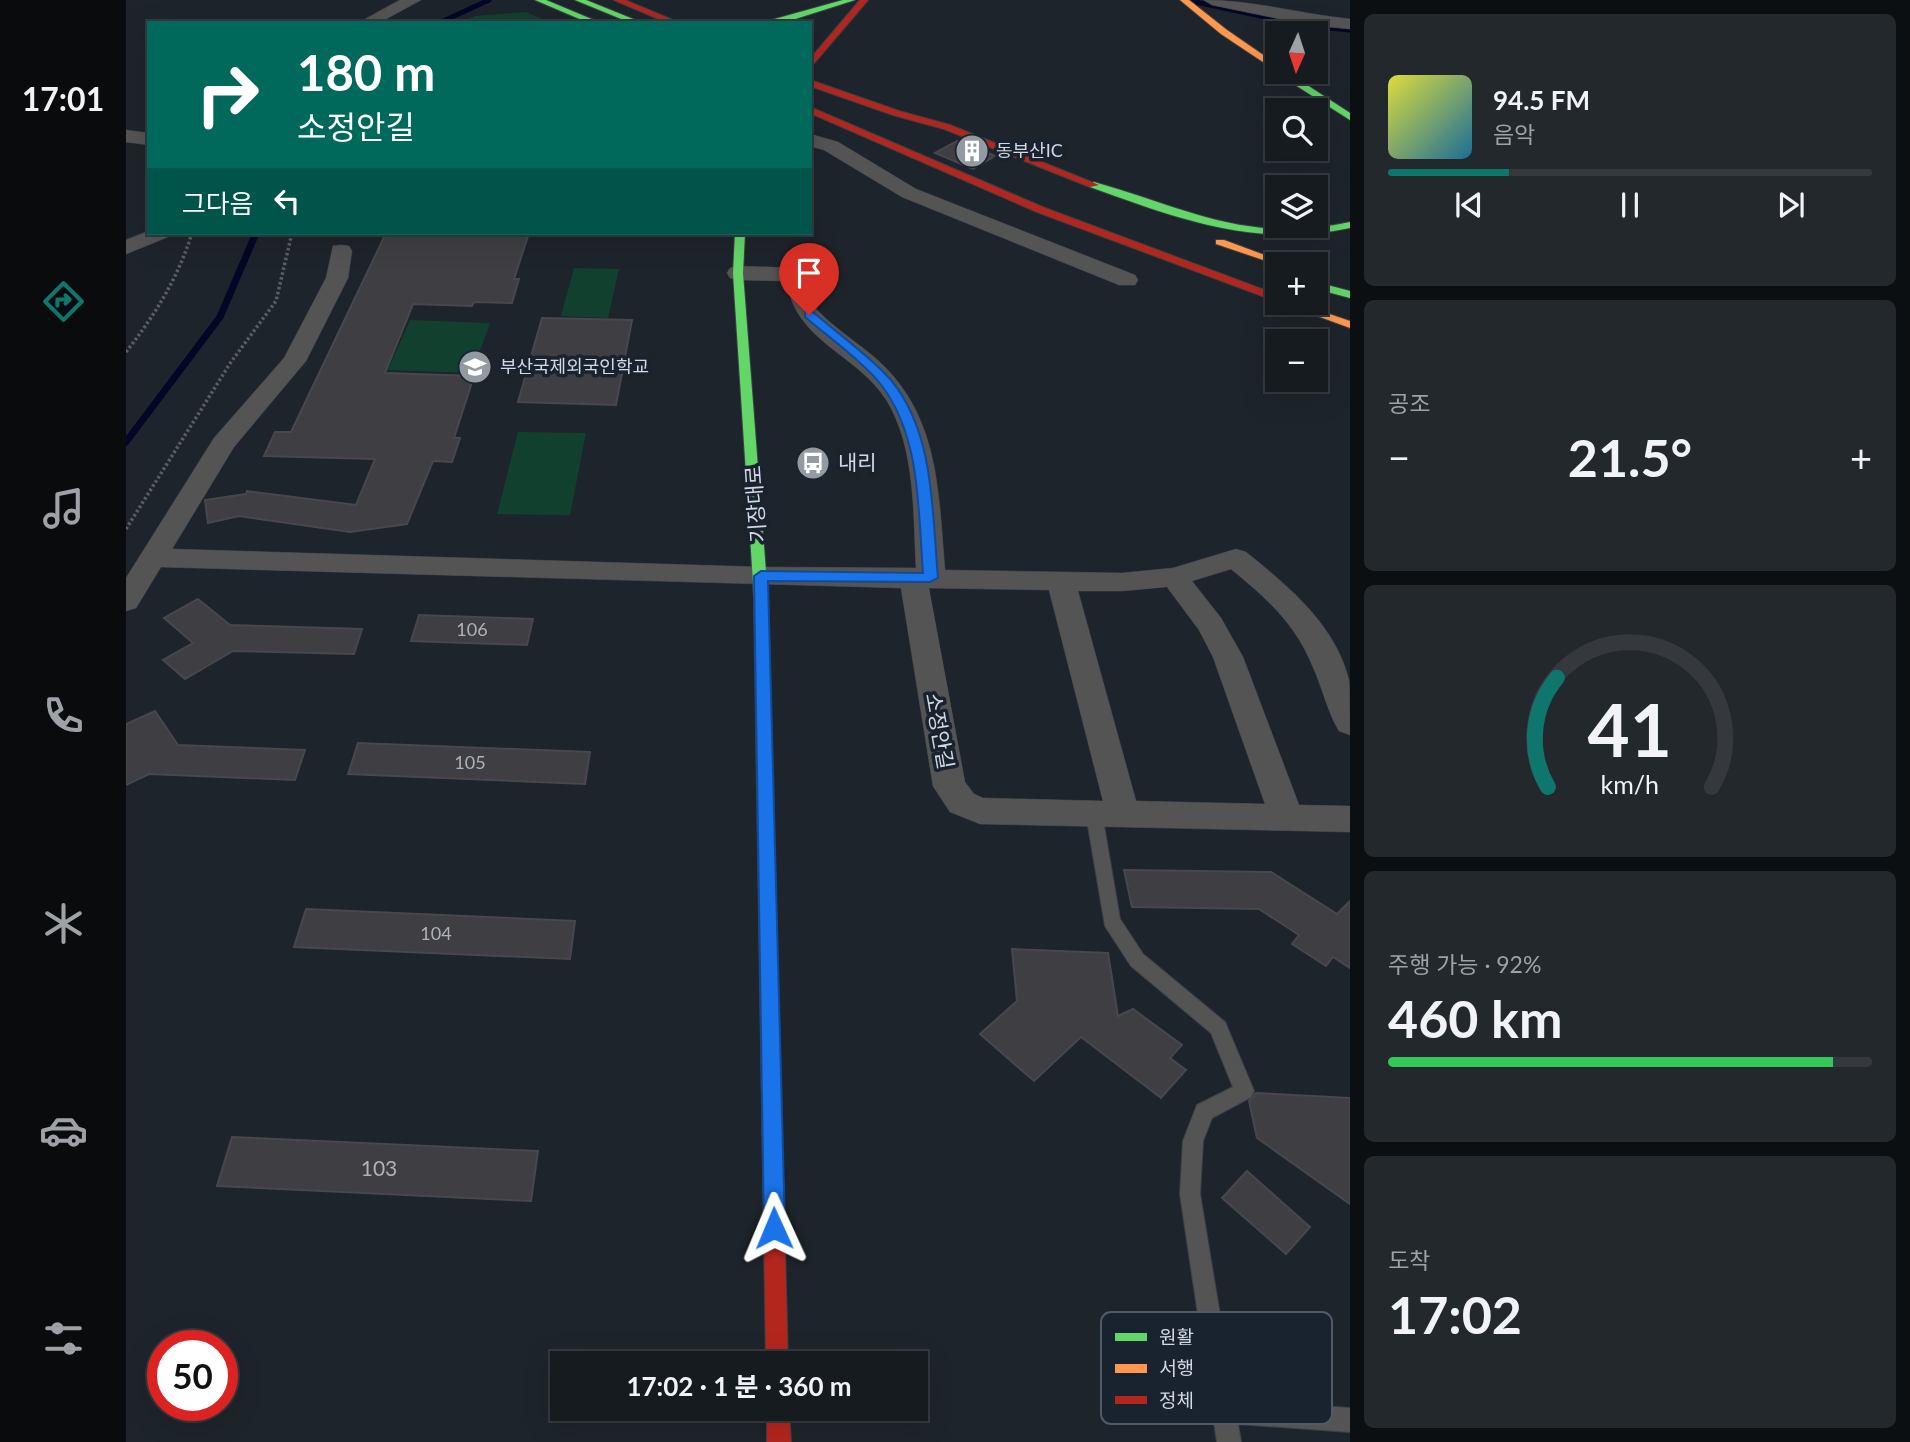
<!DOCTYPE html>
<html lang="ko">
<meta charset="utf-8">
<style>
body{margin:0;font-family:Lato,"Noto Sans KR",sans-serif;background:#23282d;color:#f1f3f6;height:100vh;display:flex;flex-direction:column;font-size:26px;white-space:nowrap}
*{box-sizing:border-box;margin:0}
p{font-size:23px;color:#9ea1a5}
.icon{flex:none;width:38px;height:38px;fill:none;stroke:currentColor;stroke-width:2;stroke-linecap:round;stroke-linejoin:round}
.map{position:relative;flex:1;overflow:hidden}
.drawer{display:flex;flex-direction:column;gap:14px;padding:14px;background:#0c0f12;width:560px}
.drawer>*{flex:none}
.top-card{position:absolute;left:21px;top:21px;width:665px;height:214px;border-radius:0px;box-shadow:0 7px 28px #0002,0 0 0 2px #35393e;background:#00695c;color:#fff;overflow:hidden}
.needle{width:46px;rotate:183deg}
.fabs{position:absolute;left:1139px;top:21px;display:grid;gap:14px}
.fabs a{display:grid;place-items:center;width:63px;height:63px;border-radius:0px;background:#161b20;box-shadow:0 7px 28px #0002,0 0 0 2px #35393e;font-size:35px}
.speed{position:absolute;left:21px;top:1330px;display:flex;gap:14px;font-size:35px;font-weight:700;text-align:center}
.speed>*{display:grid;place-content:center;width:91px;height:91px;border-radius:50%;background:#161b20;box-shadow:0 7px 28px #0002,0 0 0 2px #35393e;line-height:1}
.speed .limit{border:10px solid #d22;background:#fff;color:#111}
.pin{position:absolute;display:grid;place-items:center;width:60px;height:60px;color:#fff;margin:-72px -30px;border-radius:50% 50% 50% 0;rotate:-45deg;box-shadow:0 0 7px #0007}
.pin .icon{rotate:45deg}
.me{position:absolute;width:77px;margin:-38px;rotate:359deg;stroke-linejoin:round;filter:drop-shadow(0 0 5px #0008)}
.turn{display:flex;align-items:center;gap:24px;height:147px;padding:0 35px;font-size:32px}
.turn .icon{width:91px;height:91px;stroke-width:2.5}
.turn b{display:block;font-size:49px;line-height:60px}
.then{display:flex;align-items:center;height:66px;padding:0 35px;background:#0003;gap:14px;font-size:26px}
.big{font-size:52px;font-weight:700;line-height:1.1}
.drawer .widget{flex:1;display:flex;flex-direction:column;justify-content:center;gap:10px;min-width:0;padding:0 24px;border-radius:10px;background:#23282d}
.drawer .dial{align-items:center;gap:0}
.dial svg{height:182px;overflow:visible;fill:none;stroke:#35393e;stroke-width:7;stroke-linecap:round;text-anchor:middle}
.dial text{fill:#f1f3f6;stroke:none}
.song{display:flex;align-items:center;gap:21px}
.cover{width:84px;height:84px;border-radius:10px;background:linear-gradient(135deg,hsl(60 70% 55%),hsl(200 70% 35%))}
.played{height:7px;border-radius:4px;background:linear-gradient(90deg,#0f766e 25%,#35393e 25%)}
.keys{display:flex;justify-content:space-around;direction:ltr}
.heat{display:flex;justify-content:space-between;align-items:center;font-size:38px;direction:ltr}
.charge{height:10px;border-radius:5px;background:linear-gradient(90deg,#34c759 92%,#35393e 0)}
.trip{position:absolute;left:424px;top:1351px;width:378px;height:70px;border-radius:0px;background:#161b20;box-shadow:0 7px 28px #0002,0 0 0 2px #35393e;font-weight:700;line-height:70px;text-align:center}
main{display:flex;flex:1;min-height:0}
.tabs{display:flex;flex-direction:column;width:126px;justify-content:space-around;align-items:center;background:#090b0d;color:#9ea1a5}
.tabs .icon{width:49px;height:49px}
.tabs .active{color:#0f766e}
.tabs b{font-size:32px;color:#f1f3f6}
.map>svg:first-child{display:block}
.green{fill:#11402f}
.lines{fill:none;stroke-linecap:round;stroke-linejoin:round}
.stream-far1{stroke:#030626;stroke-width:5}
.stream{stroke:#030626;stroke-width:7}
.building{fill:#3e3e43;stroke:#48484c;stroke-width:2}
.lane-casing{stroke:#3c4147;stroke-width:2}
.street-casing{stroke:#3c4147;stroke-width:1}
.fast-casing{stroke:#3c4147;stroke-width:2}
.slow-casing{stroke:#3c4147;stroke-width:2}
.jam-casing{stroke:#3c4147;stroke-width:2}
.path{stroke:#5e5e60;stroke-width:3.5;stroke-dasharray:2.5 2.5;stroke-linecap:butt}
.lane{fill:#555455;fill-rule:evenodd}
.street{fill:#555455;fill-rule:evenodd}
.fast{fill:#63d668;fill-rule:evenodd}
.slow{fill:#ff974d;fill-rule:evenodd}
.jam{fill:#b3261e;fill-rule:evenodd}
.route{fill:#1a73e8;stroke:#114b97;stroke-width:2}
.labels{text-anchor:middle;stroke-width:7;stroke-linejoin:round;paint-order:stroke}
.far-poi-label{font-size:18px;fill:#d3d9e2;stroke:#192330;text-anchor:start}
.number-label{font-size:18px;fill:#aeb2ba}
.poi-label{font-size:21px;fill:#d3d9e2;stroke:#192330;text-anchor:start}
.street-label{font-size:21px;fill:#d3d9e2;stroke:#192330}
.near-number-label{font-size:21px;fill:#aeb2ba}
.key{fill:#192330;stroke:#515a65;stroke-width:2}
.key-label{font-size:19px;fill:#d3d9e2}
</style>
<main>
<nav class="tabs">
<b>17:01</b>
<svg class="icon active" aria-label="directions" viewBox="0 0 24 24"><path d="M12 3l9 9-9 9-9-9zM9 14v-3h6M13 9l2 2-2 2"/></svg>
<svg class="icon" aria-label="music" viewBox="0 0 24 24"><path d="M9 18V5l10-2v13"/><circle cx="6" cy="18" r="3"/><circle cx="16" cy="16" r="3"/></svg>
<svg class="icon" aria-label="phone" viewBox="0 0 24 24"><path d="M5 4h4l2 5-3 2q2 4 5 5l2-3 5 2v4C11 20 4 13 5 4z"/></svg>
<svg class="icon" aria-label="climate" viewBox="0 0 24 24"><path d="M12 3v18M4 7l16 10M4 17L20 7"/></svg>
<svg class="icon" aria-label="car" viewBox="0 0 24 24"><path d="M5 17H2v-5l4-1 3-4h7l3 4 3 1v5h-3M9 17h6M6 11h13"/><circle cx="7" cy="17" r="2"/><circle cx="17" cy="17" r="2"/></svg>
<svg class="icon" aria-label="filters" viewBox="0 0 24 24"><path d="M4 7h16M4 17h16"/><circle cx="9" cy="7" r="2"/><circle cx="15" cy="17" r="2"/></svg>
</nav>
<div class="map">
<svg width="1224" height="1442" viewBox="0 0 1224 1442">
<rect width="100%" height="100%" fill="#1e242b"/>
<path class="green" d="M400 12 425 23H332L349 16Z
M448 268 493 269 482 318 435 316Z
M284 320 364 323 346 373 262 370Z
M392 432 460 433 444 515 371 514Z"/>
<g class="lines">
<path class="stream-far1" d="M1060 0 1182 26 1224 30
M313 23 363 0"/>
<path class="stream" d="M0 442 94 317 130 233"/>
</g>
<path class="building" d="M831 141 855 150 869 156 847 169 809 153Z
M260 233H403L388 279H393L386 303 348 302 346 306 287 304 259 373 348 376 328 438H334L326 462 307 461 281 524 224 532 113 516 82 523 79 500 120 494 121 491 230 505 249 459 138 456 149 432H165Z
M416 318 506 320 490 405 392 402Z
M72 599 104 625 236 629 228 654 107 651 59 679 37 660 67 643 38 618Z
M293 615 407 619 401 645 285 641Z
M29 711 52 745 179 750 169 780 23 774 0 785V724Z
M232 743 464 752 459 784 222 774Z
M998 870 1145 872 1211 914 1224 901V968L1207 957 1200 966 1166 944 1173 935 1133 909 1006 907Z
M180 909 449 921 444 959 168 947Z
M886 949 982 953 992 1016 1007 1009 1056 1045 1044 1058 1060 1070 1035 1098 955 1037 908 1081 854 1034 891 1001Z
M1130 1093 1224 1098V1204L1131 1138 1123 1101Z
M106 1137 412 1151 405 1201 91 1186Z
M1121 1171 1184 1227 1160 1254 1096 1198Z"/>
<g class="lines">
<defs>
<path id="lane" d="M968 807 974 809 976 814 994 919 1017 954 1099 1022 1128 1091 1125 1097 1086 1118 1077 1141 1074 1194 1108 1400 1224 1408V1432L1112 1424 1115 1442H1091L1054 1194 1057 1141 1071 1105 1107 1087 1085 1033 1005 966 979 926 960 814 962 809Z"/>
<path id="street" d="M274 0H295L253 23H232Z
M1078 0C1127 0 1175 14 1224 19V29L1183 25 1086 5Z
M0 130 23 133V145L0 142Z
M684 134 712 142 790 189 1009 275 1012 280 1009 285H993L776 197 698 150 684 146Z
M23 231V233H46L42 237 0 254V240Z
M215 245 223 246 226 251 222 278 180 361 108 447 46 549 635 567 790 568C787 514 790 450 761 401 732 354 668 341 661 281L612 280 604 278 601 273 604 268 612 266 671 268 679 270C687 282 683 298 691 310 715 335 747 351 768 377 814 431 813 503 819 570L996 573 1047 568 1110 549 1120 552C1162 586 1209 624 1223 680 1224 696 1224 718 1224 735L1213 731C1201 711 1196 686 1186 665 1169 623 1139 597 1105 569L1066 581 1095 618 1117 657 1173 805 1224 806V832L854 824 824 812 807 786 775 588 35 567 10 608 0 611V578L88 438 158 358 200 278 207 246ZM1041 587 1073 630 1087 657 1139 804 1010 801 952 591H996ZM803 588 923 590 977 801 857 798 848 794 839 782Z"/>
<path id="fast" d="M409 0H420L475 23H463Z
M449 0H460L517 23H505Z
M717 0H729L663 21 634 23Z
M1152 71 1161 72 1224 113V120L1152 74Z
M968 182C1064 209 1119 244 1224 222V228C1129 248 1053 219 964 187L963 185Z
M609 233H619L617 273 642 598 635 603 628 598 607 273Z
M1190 282 1224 291V298L1190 289Z"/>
<path id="slow" d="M1054 0H1063L1101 30 1152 65V72L1095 34Z
M1090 240H1098L1163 264 1152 265 1090 244Z
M1156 303H1171L1224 321V328Z
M635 593 642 598 652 983 650 989 643 991 636 989 634 983 628 598Z"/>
<path id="jam" d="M488 0H499L554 23H542Z
M734 0H742L684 68V59Z
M684 80 773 111 824 125 973 185 964 187 818 129 767 115 684 86Z
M684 107 919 208 1152 295V302L911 212 684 113Z
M643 975 650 977 652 983 662 1363H640L634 983 636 977Z
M641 1409H663L665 1442H641Z"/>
</defs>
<use href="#lane" class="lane-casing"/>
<use href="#street" class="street-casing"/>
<use href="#fast" class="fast-casing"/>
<use href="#slow" class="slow-casing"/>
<use href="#jam" class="jam-casing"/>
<path class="path" d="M0 352C29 315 52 278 66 233
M0 529 105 362 150 301 166 233"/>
<use href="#lane" class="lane"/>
<use href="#street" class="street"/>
<use href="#fast" class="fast"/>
<use href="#slow" class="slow"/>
<use href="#jam" class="jam"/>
</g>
<path class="route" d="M679 312H687C711 333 745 357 765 380 809 433 806 513 812 578L804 582 642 581 659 1228 656 1235 648 1238 641 1235 638 1228 628 576 635 571 797 573C792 510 795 438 756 386 741 365 700 335 679 317Z"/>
<defs>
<symbol id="building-disc" viewBox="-11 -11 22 22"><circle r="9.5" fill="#949aa2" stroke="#192330"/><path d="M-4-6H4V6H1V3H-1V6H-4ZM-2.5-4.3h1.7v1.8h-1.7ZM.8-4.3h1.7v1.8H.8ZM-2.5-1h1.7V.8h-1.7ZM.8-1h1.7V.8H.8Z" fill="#fff"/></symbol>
<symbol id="school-disc" viewBox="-11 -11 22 22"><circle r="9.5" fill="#949aa2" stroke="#192330"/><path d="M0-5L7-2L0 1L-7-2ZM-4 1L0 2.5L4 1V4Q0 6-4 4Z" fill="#fff"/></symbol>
<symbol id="bus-disc" viewBox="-11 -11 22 22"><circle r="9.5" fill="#949aa2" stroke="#192330"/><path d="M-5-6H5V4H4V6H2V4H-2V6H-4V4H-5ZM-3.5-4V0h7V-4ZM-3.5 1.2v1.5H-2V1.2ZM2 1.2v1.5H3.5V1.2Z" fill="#fff"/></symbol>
</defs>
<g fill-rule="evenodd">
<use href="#building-disc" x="827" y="132" width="38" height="38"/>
<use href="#school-disc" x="330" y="348" width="38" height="38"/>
<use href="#bus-disc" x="668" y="444" width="38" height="38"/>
</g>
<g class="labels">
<g class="far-poi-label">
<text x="870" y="157">동부산IC</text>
<text x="374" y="373">부산국제외국인학교</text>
</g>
<g class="number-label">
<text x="346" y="636">106</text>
<text x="344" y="769">105</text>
<text x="310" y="940">104</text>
</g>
<g class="poi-label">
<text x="712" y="470">내리</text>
</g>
<g class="street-label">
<text transform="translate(630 504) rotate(-94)" y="7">기장대로</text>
<text transform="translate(813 731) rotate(80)" y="7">소정안길</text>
</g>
<g class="near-number-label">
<text x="253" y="1176">103</text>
</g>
</g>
<rect x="975" y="1312" width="231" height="112" rx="10" class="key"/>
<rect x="989" y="1333" width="32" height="8" fill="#63d668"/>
<rect x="989" y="1364" width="32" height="9" fill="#ff974d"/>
<rect x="989" y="1396" width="32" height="8" fill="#b3261e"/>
<g class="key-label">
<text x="1033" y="1344">원활</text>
<text x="1033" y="1375">서행</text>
<text x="1033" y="1407">정체</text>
</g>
</svg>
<div class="fabs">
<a><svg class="needle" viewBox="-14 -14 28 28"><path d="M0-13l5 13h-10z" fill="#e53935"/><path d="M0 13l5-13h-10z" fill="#9ea1a5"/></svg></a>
<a><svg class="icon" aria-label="search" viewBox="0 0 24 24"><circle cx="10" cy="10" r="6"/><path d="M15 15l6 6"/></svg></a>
<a><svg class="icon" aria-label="layers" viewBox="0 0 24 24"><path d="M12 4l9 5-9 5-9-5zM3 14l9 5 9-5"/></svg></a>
<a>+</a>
<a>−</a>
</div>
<div class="speed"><div class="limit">50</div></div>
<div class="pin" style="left:683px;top:315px;background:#d93025"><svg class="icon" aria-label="arrive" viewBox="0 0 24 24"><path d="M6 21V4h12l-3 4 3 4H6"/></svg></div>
<svg class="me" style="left:648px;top:1228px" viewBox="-20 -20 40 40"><path d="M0-17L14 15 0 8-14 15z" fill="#1a73e8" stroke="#fff" stroke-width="4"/></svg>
<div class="trip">17:02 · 1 분 · 360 m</div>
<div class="top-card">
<div class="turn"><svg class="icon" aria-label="right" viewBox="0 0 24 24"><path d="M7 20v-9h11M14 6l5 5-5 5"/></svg><div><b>180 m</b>소정안길</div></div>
<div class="then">그다음<svg class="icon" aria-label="left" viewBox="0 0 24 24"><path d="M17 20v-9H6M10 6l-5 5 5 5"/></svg></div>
</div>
</div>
<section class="drawer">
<div class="widget">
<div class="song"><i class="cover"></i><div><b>94.5 FM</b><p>음악</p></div></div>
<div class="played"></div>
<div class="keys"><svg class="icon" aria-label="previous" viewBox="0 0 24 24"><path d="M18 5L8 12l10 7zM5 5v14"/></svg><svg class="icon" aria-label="pause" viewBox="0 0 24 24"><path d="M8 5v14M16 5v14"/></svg><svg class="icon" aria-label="next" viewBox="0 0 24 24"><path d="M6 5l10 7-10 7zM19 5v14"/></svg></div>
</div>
<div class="widget"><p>공조</p>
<div class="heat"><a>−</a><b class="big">21.5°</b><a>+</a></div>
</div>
<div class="widget dial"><svg viewBox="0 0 100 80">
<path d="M14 69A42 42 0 1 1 86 69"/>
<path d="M14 69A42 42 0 0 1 18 21" stroke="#0f766e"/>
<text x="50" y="56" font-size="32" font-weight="700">41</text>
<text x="50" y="72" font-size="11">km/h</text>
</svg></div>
<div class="widget"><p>주행 가능 · 92%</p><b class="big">460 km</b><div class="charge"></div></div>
<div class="widget"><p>도착</p><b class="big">17:02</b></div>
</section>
</main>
